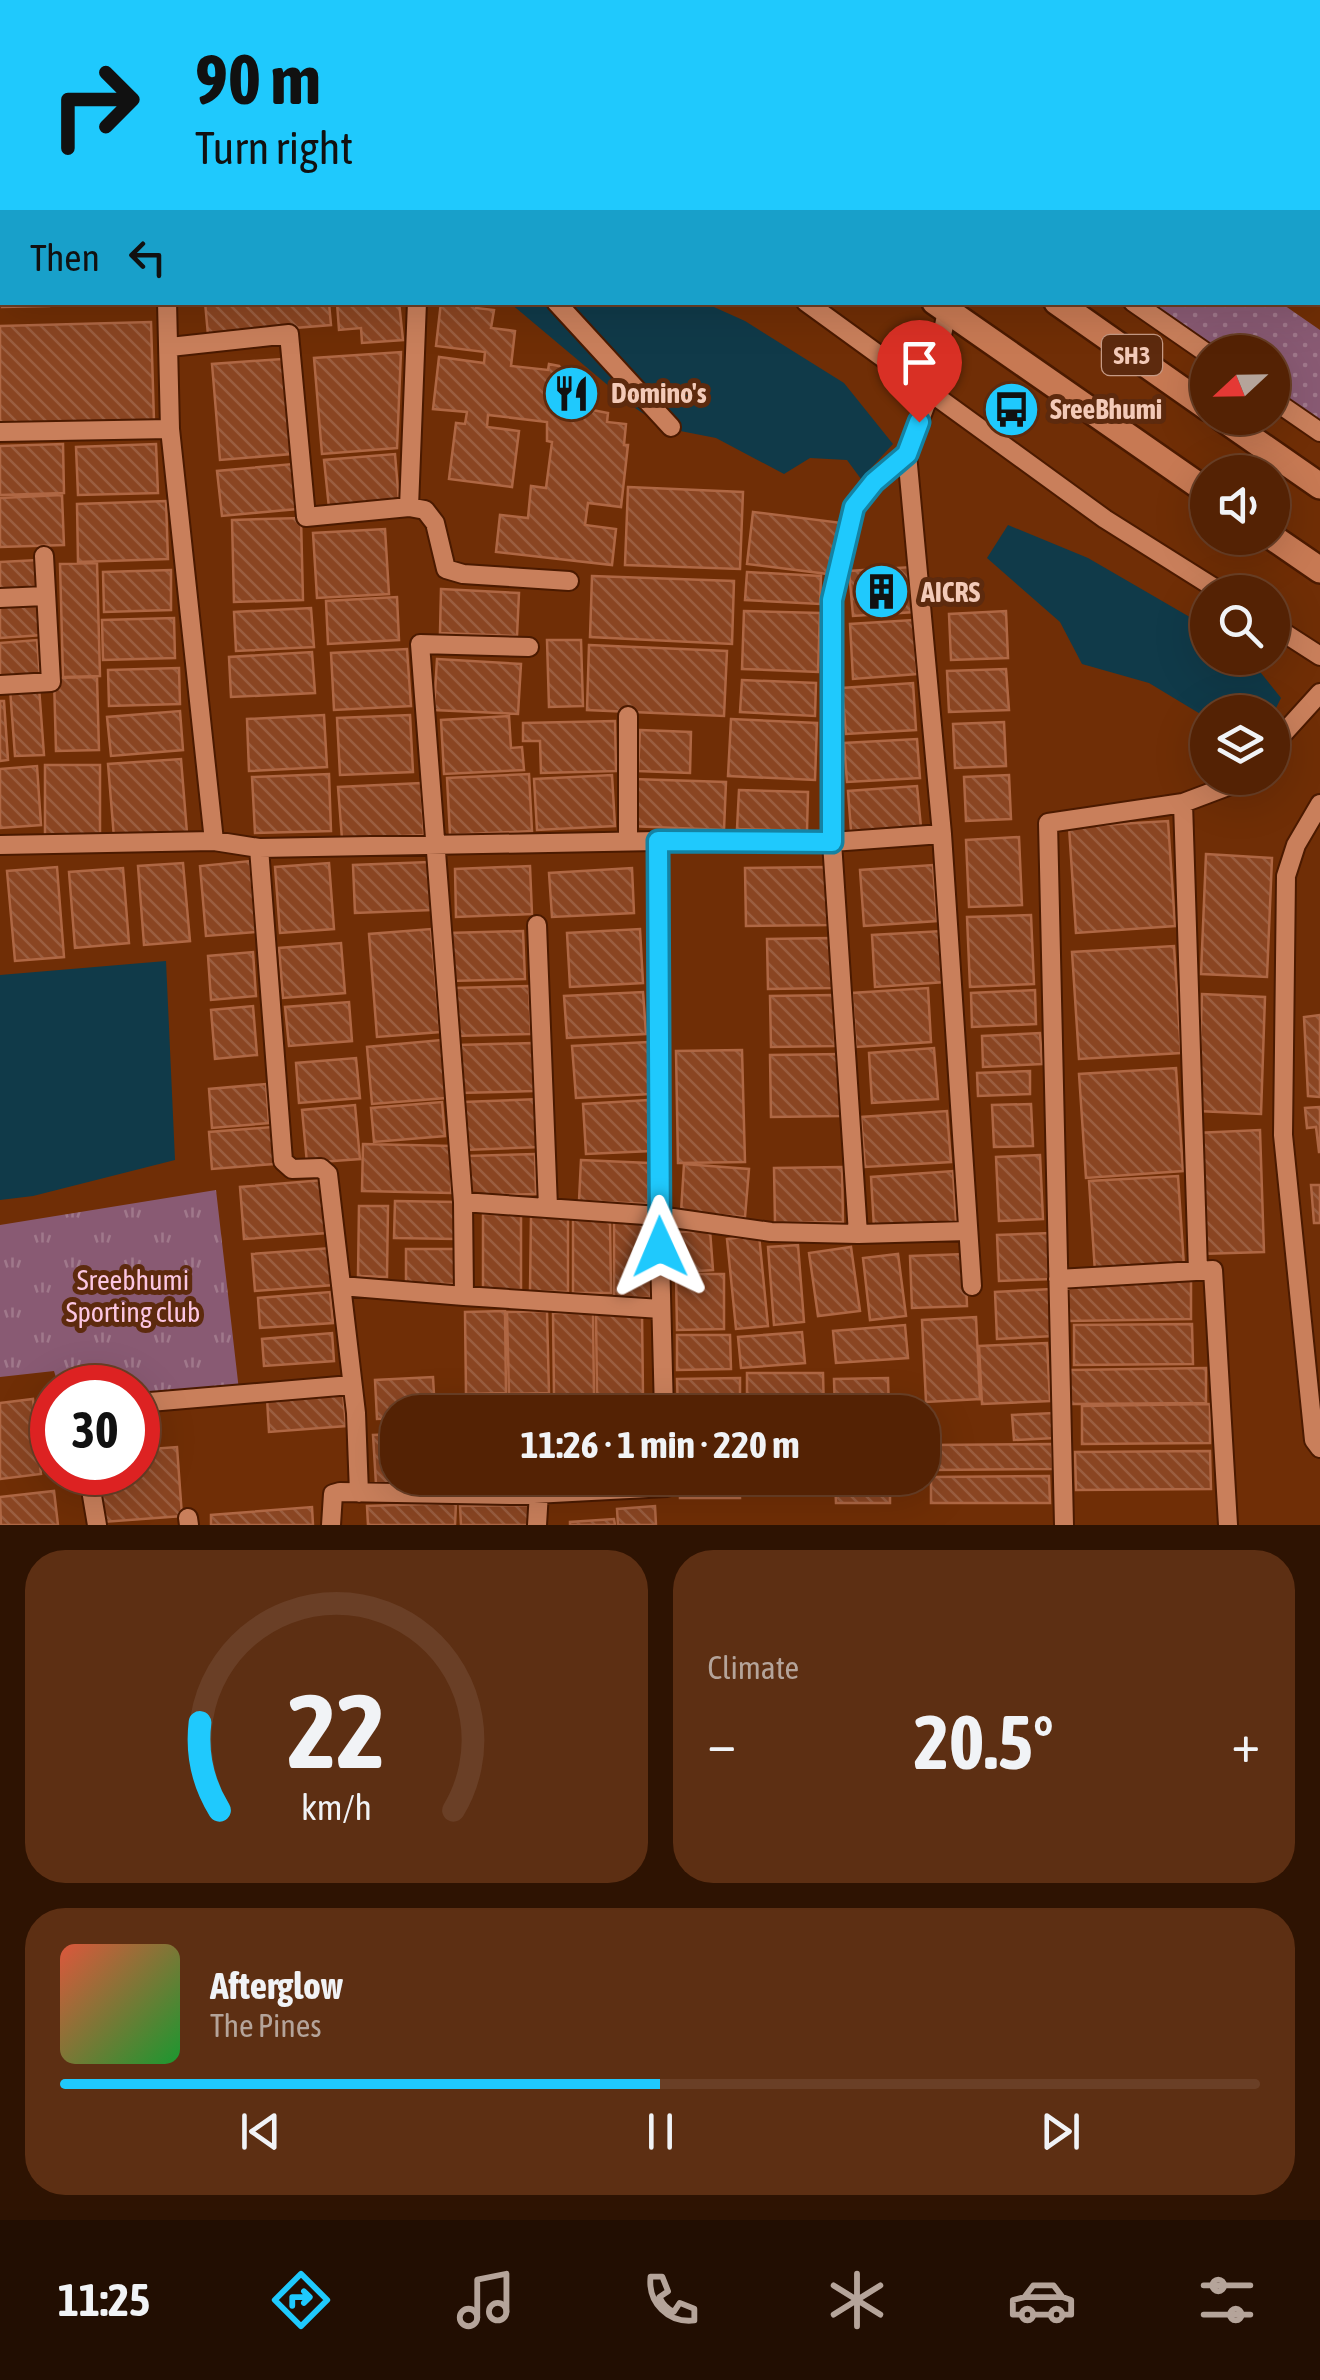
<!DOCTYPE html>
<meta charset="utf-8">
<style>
body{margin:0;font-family:"Asap Condensed",sans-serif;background:#5d2f13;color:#f1f3f6;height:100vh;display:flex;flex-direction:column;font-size:38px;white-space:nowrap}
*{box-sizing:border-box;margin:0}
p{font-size:32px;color:#b5a49a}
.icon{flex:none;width:55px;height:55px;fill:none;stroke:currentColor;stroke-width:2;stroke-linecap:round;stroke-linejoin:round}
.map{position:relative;height:1525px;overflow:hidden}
.drawer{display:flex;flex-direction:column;gap:25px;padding:25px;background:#2e1302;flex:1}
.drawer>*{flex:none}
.guide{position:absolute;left:0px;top:0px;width:1320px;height:305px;box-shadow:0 10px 40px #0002,0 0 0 2px #6a3f26;background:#1fc9fd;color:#111;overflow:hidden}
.needle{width:65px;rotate:248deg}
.fabs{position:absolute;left:1190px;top:335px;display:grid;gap:20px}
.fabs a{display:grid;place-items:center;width:100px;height:100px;border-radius:50%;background:#542204;box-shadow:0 10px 40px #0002,0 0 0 2px #6a3f26;font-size:50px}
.speed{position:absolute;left:30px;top:1365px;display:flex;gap:20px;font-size:50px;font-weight:700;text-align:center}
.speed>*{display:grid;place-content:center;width:130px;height:130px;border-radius:50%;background:#542204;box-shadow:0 10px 40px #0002,0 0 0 2px #6a3f26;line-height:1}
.speed .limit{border:15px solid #d22;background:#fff;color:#111}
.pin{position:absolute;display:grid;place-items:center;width:85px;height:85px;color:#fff;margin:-102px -42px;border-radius:50% 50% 50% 0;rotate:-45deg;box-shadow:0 0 10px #0007}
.pin .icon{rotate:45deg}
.me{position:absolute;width:110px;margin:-55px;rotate:359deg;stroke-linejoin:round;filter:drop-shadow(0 0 8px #0008)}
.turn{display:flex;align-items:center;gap:35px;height:210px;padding:0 30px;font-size:45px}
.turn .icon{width:130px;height:130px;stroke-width:2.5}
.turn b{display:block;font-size:70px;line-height:85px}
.then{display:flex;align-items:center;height:95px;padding:0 30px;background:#0003;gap:20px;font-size:38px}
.big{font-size:75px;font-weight:700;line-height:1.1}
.drawer .card{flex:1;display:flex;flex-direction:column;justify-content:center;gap:15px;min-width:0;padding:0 35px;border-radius:40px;background:#5d2f13}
.drawer .dial{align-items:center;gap:0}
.dial svg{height:260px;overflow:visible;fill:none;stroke:#6a3f26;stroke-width:7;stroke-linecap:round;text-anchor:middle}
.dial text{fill:#f1f3f6;stroke:none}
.song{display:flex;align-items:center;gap:30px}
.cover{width:120px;height:120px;border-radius:15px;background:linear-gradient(135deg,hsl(10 70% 55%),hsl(130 70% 35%))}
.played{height:10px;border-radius:5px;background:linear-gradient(90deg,#1fc9fd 50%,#6a3f26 50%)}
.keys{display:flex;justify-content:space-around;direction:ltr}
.heat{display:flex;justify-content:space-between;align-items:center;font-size:55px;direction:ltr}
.drawer .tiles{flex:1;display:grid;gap:25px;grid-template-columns:1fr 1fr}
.card:last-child{grid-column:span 2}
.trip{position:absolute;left:380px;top:1395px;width:560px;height:100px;border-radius:40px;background:#542204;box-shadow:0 10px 40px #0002,0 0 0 2px #6a3f26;font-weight:700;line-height:100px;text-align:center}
.dock{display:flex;height:160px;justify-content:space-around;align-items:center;background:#220e02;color:#b5a49a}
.dock .icon{width:70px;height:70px}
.dock .active{color:#1fc9fd}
.dock b{font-size:45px;color:#f1f3f6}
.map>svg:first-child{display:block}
.grass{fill:url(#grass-dots)}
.park{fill:url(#park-tufts)}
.water{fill:#103a49}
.building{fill:url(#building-back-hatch);stroke:#af6744;stroke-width:2.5}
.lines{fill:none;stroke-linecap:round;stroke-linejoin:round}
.minor-casing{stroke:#4b1a00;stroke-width:22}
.major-casing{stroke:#4b1a00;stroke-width:30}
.minor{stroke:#c97f5b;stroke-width:18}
.major{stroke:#c77953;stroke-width:25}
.route-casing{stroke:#1483a4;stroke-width:25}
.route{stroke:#1fc9fd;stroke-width:18}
.labels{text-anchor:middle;stroke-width:10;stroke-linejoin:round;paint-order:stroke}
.shield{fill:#5d2a0e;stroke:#c69a85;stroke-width:2.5}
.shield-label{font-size:25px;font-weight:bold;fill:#f3cab8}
.poi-label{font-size:28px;font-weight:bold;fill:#f3cab8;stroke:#5d2a0e;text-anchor:start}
.park-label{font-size:28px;fill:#fbc6e2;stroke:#5d2a0e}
</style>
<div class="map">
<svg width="1320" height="1525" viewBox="0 0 1320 1525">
<defs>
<pattern id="grass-dots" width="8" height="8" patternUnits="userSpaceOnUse" patternTransform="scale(2.5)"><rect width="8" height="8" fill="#895a73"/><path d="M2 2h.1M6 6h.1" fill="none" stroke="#a0788b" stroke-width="1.8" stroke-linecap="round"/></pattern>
<pattern id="park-tufts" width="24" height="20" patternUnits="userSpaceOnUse" patternTransform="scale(2.5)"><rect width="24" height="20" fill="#895a73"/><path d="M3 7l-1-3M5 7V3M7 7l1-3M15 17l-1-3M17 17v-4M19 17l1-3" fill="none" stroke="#a0788b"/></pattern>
<pattern id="building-back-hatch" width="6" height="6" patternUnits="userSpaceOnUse" patternTransform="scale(2.5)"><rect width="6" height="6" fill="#8a4522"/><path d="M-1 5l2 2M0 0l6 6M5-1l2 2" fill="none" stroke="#9b5e40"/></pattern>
</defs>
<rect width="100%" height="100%" fill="#702e06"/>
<path class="grass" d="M1122 303H1281L1320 330V441L1273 408 1272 352H1208L1207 363Z"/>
<path class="park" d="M1192 0H1320V90L1318 2Z
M216 1190 240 1399 138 1413V1388L59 1387 54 1371 0 1377V1225Z"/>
<path class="water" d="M874 0H1148L1152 2H878Z
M1318 119 1320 121V306L1315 303 1318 302Z
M510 303H705L745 321 844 383 893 444 861 479 847 460 810 458 784 474 716 438 665 428 635 408Z
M1008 525 1088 558 1207 627 1208 658H1249L1281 698 1273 714 1208 712 1207 718 1149 683 1082 664 1060 622 987 558Z
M166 961 175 1160 33 1196 0 1200V975Z"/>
<path class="building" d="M0 0 65 2H2V79Z
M0 95H2V149H0Z
M0 160H2V302H49V306L2 307Z
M205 302H399L403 340 362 343 361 328 339 330 337 303H329L331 325 208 335Z
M441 302H477L476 308 494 310 491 328 515 331 511 366 548 370 549 364 559 366 589 399 587 409 608 413 607 422 626 424 624 445H628L621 507 588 503 585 525 616 529 612 565 496 552 500 515 528 518 531 486 546 488 552 442 547 441V422L488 415 487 427 519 431 512 487 449 479 456 423 465 424 467 412 433 409 439 357 484 363 485 352 436 346Z
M151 322 154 421 0 426V326Z
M401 352 397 448 322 454 314 358Z
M282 359 291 454 220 460 212 364Z
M63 444 64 493 0 495V446Z
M156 444 158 493 78 495 76 447Z
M395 454 399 502 329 508 324 460Z
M293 464 297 509 222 516 217 471Z
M628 487 743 492 740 569 625 565Z
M62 495 64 545 0 547V498Z
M166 501 168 559 78 562 77 504Z
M753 512 842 523 836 575 747 564Z
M301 518 303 600 234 602 232 520Z
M385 529 389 594 317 598 313 533Z
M38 560 39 592 0 593V562Z
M97 563 100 676 63 677 60 564Z
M912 567 915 612 853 616 849 571Z
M171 570V610L104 612 103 572Z
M747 572 821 576 820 604 745 600Z
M592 576 734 581 732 644 590 637Z
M441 589 519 593 517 636 440 633Z
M397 597 399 640 328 644 326 601Z
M40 603 42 635 0 638V605Z
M311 608 314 647 236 651 234 612Z
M744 611 820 613 818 672 742 669Z
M1006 611 1008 658 951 660 949 614Z
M174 618 175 658 103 660 102 620Z
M913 620 917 674 853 679 850 624Z
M37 640 40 677 0 680V643Z
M547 640H581L583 706 549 707Z
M589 645 727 651 724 716 587 710Z
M407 649 411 706 334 710 331 653Z
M312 652 315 693 231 697 229 657Z
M437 659 521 664 518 714 434 710Z
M179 668 180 704 109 706 108 670Z
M1006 669 1009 710 949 712 947 671Z
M97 677 99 750 56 751 54 678Z
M742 680 816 683 815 716 740 712Z
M913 683 916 730 846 734 842 688Z
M39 687 44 755 15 756 10 689Z
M0 701H4L8 760 0 761Z
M180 711 183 750 111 756 107 717Z
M324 715 327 767 249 771 247 719Z
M410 715 413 772 340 775 337 718Z
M509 716 511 748 522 747 524 770 444 774 441 720Z
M731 719 817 723 815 780 728 776Z
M615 721 616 771 541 773 540 741H523V723Z
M1004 722 1006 766 955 768 953 724Z
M640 730 691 732 690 773 638 771Z
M917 739 920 778 847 782 844 743Z
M181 759 187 833 114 838 108 764Z
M45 765H100V836H45Z
M37 766 41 825 0 828V769Z
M329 774 331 831 255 833 252 777Z
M529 774 532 831 450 835 447 778Z
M612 775 615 826 537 830 534 779Z
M1009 775 1011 819 966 821 964 777Z
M632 779 726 782 724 830 630 826Z
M421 783 424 835 342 839 338 787Z
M917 786 921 827 851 831 848 791Z
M739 790 808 792 807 831 737 829Z
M1168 821 1175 926 1076 933 1069 827Z
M1019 837 1022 905 969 907 966 840Z
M1206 854 1272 858 1267 977 1201 974Z
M250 861 256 932 206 936 200 866Z
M429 862 431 910 355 913 353 865Z
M183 863 190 941 144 945 138 866Z
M329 863 334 929 280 933 275 867Z
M933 865 937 921 864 926 860 870Z
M530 866 532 914 456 917 455 869Z
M57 867 64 957 15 961 7 871Z
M829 867 830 925 746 926 745 868Z
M123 868 129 943 75 948 69 872Z
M632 868 634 913 552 917 549 873Z
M1031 915 1034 984 970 987 967 917Z
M431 929 440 1032 377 1037 369 934Z
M640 929 643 983 570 987 567 933Z
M523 931 525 979 449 981 448 933Z
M942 931 945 982 875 987 872 935Z
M832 938 833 988 768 989 767 939Z
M341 943 345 993 283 998 279 948Z
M1174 946 1181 1053 1079 1059 1072 952Z
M253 952 256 996 211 1000 208 956Z
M529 986 531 1034 456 1036 454 988Z
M928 988 931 1042 856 1047 852 993Z
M1035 990 1036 1024 972 1027 971 993Z
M643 992 646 1034 567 1038 564 996Z
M1202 994 1265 997 1261 1114 1198 1111Z
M834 995 835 1046 771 1047 770 996Z
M349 1002 352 1041 289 1046 285 1007Z
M253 1006 257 1055 215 1059 211 1010Z
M1320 1015V1097L1308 1096 1304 1017Z
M1040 1033 1042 1064 983 1067 982 1036Z
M441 1040 446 1098 372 1104 367 1047Z
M648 1042 650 1094 576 1098 572 1046Z
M532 1043 534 1091 459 1093 457 1045Z
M934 1048 938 1099 872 1103 869 1053Z
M742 1050 745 1162 678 1163 676 1051Z
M842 1054 843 1116 771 1117 770 1055Z
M356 1058 360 1098 299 1103 296 1063Z
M1176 1068 1183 1171 1086 1178 1079 1074Z
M1030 1071V1094L978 1096 977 1073Z
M266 1084 269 1123 212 1128 209 1089Z
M539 1099 540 1147 465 1150 463 1102Z
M648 1100 651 1151 586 1154 583 1104Z
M442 1102 445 1136 374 1142 371 1108Z
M1031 1104 1033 1146 994 1147 992 1105Z
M355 1105 360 1159 307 1163 302 1110Z
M1320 1107V1152H1319L1316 1127 1307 1128 1305 1108Z
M947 1111 951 1162 865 1167 861 1117Z
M272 1127 274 1164 212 1169 209 1132Z
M1260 1130 1264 1252 1200 1254 1196 1133Z
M363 1144 452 1146 451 1193 362 1191Z
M535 1154 536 1194 467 1196 466 1156Z
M1040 1155 1043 1219 999 1221 996 1157Z
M581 1160 649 1163 648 1204 579 1201Z
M684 1164 749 1169 745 1217 681 1212Z
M842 1167 843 1222 775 1223 774 1168Z
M953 1171 956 1222 874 1228 871 1177Z
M1178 1176 1184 1266 1095 1272 1089 1181Z
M323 1180 327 1233 244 1239 240 1187Z
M1311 1185H1320V1223H1314Z
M395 1201 457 1202 456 1239 394 1238Z
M359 1206H388L387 1277 358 1276Z
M483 1214H521V1290L483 1289Z
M531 1216H568V1292L530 1291Z
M573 1217H610L611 1293H573Z
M614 1222H651V1298L614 1297Z
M710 1230 713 1270 667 1273 663 1233Z
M1051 1233 1053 1279 999 1281 997 1235Z
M759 1235 768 1326 736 1329 727 1239Z
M798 1245 804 1322 774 1325 768 1247Z
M851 1247 860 1311 818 1316 809 1253Z
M331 1248 334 1285 255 1291 252 1254Z
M406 1249H455V1284H406Z
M898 1254 906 1316 870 1320 863 1258Z
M965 1254 967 1306 912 1308 910 1256Z
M676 1274H724V1329L677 1330Z
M1191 1280V1319L1069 1321 1068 1281Z
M1051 1289 1053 1336 997 1339 995 1292Z
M330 1292 333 1323 260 1328 258 1298Z
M505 1311 506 1393 466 1394 465 1312Z
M547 1311 549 1393 509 1394 507 1312Z
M553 1313H593L594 1395H554Z
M596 1313H642L643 1395H597Z
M976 1317 980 1399 926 1402 922 1320Z
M1192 1324 1193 1364 1074 1365V1325Z
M905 1325 908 1358 836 1363 833 1331Z
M802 1332 805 1363 741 1368 738 1337Z
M332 1333 334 1361 264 1366 262 1339Z
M677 1335H730L731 1369 677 1370Z
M1047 1343 1050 1401 982 1404 979 1346Z
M1206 1368V1403L1070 1404 1069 1370Z
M747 1373H823L824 1412H747Z
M433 1377 435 1412H398V1418L377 1419 375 1380Z
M740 1378V1412H678L677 1379Z
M888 1378 889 1412H835L834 1379Z
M343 1393 346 1426 269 1432 267 1398Z
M33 1399 41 1474 0 1479V1403Z
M1210 1404V1443L1082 1444V1406Z
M1054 1413 1055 1438 1014 1440 1012 1415Z
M398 1434V1478H432V1482L376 1484 373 1435Z
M1052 1444 1053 1469 931 1470 930 1445Z
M177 1447 182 1516 103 1522 99 1472H138V1450Z
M1210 1451 1211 1489 1076 1490 1075 1452Z
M1049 1476 1050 1503H931V1477Z
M441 1478H478L479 1485H441Z
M485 1478H523V1484L485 1485Z
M530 1478H567V1482H530Z
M577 1478H649V1480L577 1481Z
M680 1478H739L740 1498H680Z
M748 1478H825V1493L748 1494Z
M835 1478H890V1503H836Z
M54 1491 58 1525H1L0 1497Z
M456 1503 455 1525H368L367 1506Z
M531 1505V1525H461L460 1506Z
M655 1506 656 1525H618L617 1509Z
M312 1507 313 1525H211V1515Z
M614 1519 615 1525H570V1522Z"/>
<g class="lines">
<defs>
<path id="minor" d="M125 0 129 2
M390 0 394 2
M701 0 705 2
M0 87H2
M167 302 170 429 214 841
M556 302 671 427
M806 302 1105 519 1221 592
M1133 302 1208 354
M947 311 930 393 907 454 942 834 972 1286
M170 347 289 334 306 517 409 507 425 510 435 523 446 569 463 574 569 581
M1272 399 1320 432
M0 432 170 429
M409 507 417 302
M0 598 45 596
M1272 625 1320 656
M529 647 420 644 463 1202 464 1296 661 1309
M0 685 51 682 44 556
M1272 746 1320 693
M1183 803 1198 1270
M1320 804 1296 845 1286 876 1283 1135 1314 1440 1320 1448
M628 841V716
M658 841 659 1216 664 1412
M0 845 214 841 259 848 658 841 832 842 942 834
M259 848 283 1161 292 1169 321 1168 328 1174 356 1413 359 1493
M537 925 548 1207
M463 1202 659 1216 771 1232 858 1234 968 1231
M858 1234 832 842 833 600 854 507 874 482 907 454
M1058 1279 1213 1270 1228 1525
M341 1286 464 1296
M138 1403 351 1385
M88 1472 97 1525
M188 1518 189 1525
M331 1525 333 1494 340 1492 515 1495 667 1487V1478
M537 1525 539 1492
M1064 1525 1048 823 1183 803 1236 783 1242 778"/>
<path id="major" d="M498 0 501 2
M617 0 621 2
M935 302 1208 492
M1057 302 1208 408
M1222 418 1320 486
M1272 537 1320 570"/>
</defs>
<use href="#minor" class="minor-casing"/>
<use href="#major" class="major-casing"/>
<use href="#minor" class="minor"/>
<use href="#major" class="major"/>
</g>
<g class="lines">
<defs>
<path id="route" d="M660 1247 658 841 832 842V600L854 507 874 482 907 454 919 422"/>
</defs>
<use href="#route" class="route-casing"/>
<use href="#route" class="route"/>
</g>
<defs>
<symbol id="restaurant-disc" viewBox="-11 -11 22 22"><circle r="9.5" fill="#1fc9fd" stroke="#5d2a0e"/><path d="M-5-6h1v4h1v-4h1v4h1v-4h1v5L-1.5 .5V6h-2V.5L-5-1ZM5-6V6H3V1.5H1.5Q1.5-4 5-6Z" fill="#111"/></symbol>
<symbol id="bus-disc" viewBox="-11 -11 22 22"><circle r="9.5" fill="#1fc9fd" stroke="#5d2a0e"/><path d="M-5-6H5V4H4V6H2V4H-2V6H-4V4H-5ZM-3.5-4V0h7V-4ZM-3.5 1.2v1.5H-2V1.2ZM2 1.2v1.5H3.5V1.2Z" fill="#111"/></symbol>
<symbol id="building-disc" viewBox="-11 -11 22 22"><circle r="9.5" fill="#1fc9fd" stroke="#5d2a0e"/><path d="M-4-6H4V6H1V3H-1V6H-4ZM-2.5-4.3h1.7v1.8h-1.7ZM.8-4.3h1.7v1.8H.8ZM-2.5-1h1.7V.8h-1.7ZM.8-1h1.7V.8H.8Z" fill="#111"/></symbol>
</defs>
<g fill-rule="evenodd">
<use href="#restaurant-disc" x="540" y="362" width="63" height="63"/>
<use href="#bus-disc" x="980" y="378" width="63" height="63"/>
<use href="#building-disc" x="850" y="560" width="63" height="63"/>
</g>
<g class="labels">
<rect class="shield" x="1102" y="335" width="60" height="40" rx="8"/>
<g class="shield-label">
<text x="1132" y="364">SH3</text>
</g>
<g class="poi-label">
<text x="611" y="403">Domino's</text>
<text x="1050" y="419">SreeBhumi</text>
<text x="921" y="602">AICRS</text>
</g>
<g class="park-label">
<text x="133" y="1290">Sreebhumi<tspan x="133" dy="32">Sporting club</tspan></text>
</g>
</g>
</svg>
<div class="fabs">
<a><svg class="needle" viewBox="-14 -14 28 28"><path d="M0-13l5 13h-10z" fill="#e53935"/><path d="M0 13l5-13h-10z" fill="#b5a49a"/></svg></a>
<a><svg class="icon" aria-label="sound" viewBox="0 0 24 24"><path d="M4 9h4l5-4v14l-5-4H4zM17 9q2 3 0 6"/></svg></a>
<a><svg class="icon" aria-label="search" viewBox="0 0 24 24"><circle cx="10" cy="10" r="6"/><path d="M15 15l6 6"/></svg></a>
<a><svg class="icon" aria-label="layers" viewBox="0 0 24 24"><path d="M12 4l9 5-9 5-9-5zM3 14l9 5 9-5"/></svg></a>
</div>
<div class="speed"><div class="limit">30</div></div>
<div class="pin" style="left:919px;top:422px;background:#d93025"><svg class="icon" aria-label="arrive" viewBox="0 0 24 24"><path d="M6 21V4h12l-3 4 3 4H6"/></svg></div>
<svg class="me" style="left:660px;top:1247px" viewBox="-20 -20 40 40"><path d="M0-17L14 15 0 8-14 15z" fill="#1fc9fd" stroke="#fff" stroke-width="4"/></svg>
<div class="trip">11:26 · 1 min · 220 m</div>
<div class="guide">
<div class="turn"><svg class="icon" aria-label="right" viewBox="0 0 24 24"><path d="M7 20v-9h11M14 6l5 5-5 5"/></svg><div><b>90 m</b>Turn right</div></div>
<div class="then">Then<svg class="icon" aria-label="left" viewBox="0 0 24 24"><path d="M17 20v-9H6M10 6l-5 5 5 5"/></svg></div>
</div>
</div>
<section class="drawer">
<div class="tiles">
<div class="card dial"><svg viewBox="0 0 100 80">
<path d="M14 69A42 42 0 1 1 86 69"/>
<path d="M14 69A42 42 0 0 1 8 42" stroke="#1fc9fd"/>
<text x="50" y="56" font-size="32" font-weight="700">22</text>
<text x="50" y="72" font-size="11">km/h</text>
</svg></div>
<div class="card"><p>Climate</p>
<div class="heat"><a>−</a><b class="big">20.5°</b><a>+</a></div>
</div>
<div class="card">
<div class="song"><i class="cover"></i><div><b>Afterglow</b><p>The Pines</p></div></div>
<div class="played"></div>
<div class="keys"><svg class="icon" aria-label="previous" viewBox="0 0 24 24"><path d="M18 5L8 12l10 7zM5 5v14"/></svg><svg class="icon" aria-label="pause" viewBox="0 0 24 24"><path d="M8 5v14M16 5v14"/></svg><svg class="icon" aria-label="next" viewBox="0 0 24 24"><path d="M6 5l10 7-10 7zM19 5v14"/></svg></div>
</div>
</div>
</section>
<nav class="dock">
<b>11:25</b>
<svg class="icon active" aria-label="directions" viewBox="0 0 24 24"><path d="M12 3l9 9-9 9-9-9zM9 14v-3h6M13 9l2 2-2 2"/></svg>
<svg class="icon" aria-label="music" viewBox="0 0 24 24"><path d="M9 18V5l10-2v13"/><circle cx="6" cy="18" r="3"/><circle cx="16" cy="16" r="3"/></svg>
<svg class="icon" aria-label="phone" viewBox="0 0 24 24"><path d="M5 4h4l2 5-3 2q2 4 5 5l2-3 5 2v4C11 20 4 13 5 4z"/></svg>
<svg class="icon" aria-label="climate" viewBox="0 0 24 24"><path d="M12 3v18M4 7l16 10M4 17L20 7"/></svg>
<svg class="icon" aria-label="car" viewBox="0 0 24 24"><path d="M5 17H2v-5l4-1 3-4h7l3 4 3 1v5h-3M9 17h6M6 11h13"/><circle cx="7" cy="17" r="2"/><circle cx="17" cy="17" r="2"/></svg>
<svg class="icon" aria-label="filters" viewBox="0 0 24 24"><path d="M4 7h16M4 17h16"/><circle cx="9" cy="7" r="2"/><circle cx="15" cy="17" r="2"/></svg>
</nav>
